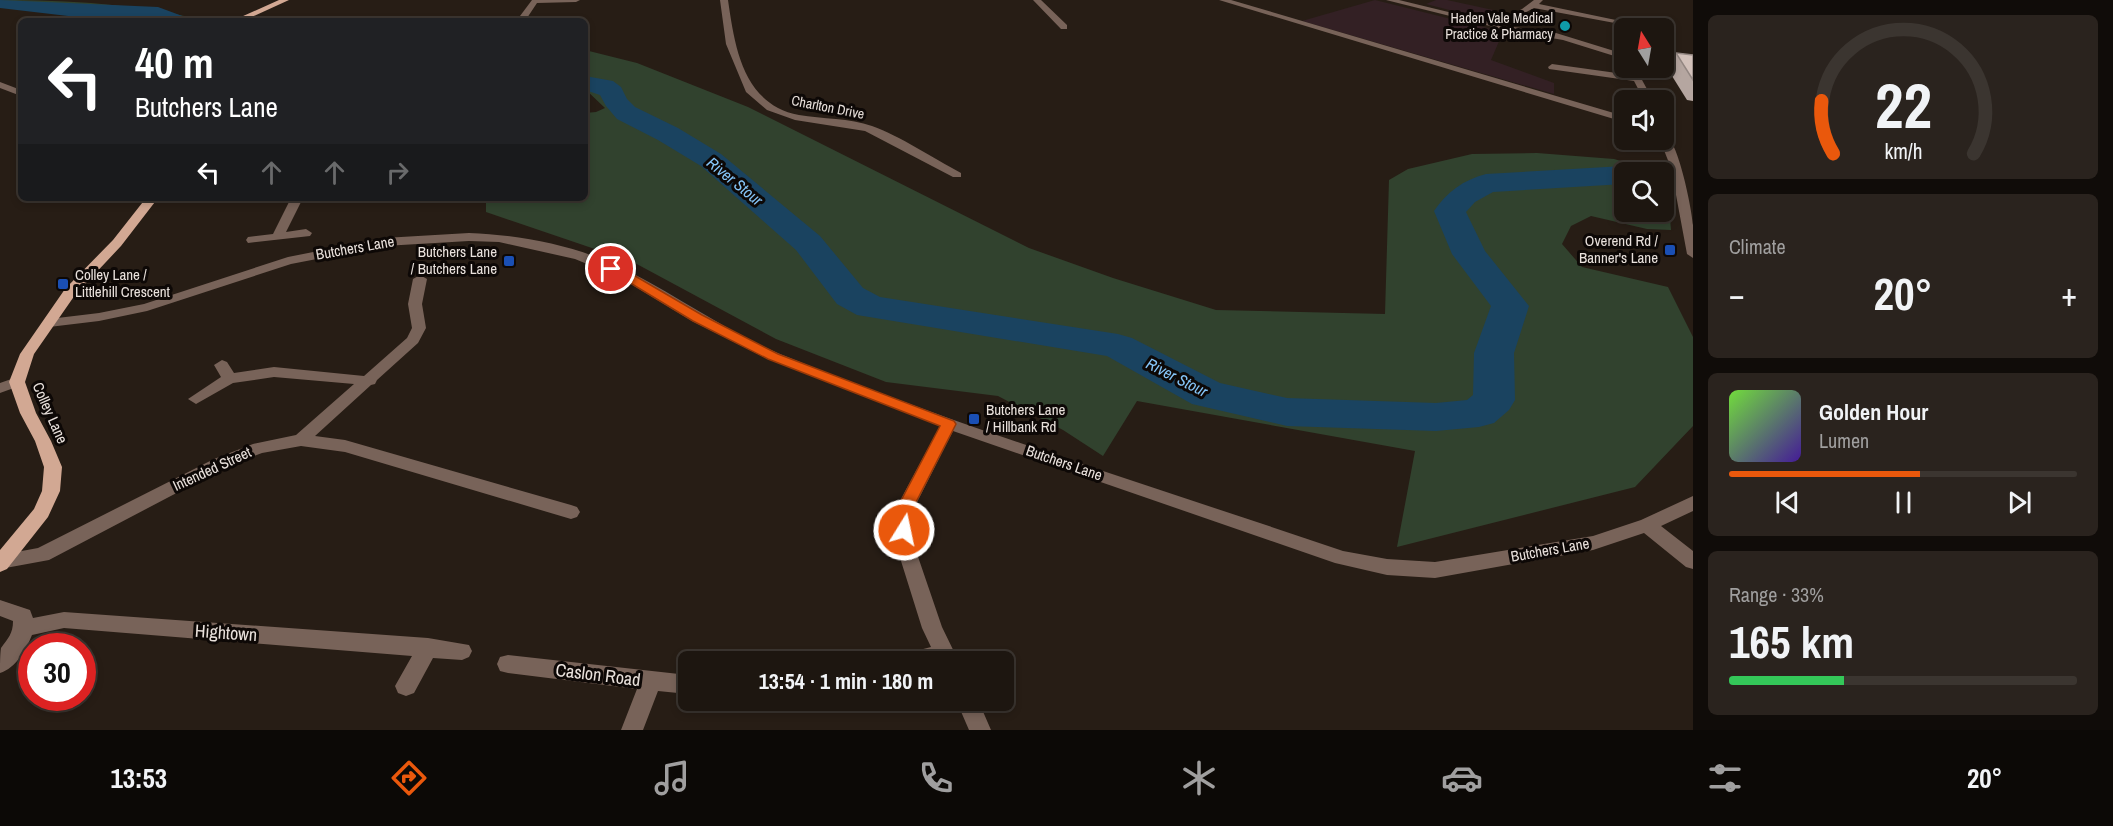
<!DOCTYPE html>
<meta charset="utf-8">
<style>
body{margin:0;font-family:"Archivo Narrow",sans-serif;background:#2a231e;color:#f1f3f6;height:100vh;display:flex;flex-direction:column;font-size:22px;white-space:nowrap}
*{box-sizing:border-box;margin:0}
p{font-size:20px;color:#a09f9f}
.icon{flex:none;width:33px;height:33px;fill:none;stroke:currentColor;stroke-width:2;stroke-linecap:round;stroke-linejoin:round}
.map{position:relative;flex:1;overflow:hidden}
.drawer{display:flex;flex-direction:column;gap:15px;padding:15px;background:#100c09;width:420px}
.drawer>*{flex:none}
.hud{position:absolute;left:18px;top:18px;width:570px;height:183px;border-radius:9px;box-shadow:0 3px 9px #0003,0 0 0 2px #3b3530;background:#202124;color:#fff;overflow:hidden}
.needle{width:39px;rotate:349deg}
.tools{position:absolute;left:1614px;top:18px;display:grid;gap:12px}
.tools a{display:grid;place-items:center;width:60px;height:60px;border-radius:9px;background:#1d1610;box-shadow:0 3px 9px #0003,0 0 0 2px #3b3530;font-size:30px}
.speed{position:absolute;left:18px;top:633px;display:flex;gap:12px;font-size:30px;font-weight:700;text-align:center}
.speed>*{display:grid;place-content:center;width:78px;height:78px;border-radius:50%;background:#1d1610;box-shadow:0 3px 9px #0003,0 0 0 2px #3b3530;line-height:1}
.speed .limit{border:9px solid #d22;background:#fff;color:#111}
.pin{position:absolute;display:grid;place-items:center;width:51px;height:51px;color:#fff;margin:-26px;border:3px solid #fff;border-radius:50%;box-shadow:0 2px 6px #0007}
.me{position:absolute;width:66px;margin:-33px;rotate:10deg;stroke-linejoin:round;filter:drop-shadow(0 0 4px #0008)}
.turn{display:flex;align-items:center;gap:21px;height:126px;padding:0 18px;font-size:27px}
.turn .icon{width:78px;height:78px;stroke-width:2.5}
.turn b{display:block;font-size:42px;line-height:51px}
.lanes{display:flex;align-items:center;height:57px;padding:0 18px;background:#0003;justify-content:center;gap:30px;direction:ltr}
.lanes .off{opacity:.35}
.big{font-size:45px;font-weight:800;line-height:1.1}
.drawer .card{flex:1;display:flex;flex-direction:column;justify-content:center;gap:9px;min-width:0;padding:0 21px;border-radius:9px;background:#2a231e}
.drawer .dial{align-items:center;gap:0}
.dial svg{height:156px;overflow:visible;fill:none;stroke:#3b3530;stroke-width:7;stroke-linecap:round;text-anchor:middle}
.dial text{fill:#f1f3f6;stroke:none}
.song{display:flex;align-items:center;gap:18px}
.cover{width:72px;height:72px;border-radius:9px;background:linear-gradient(135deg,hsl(100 70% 55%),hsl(260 70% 35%))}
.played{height:6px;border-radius:3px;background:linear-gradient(90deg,#ea580c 55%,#3b3530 55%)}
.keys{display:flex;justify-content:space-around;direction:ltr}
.heat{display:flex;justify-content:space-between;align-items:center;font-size:33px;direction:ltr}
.charge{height:9px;border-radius:4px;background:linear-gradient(90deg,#34c759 33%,#3b3530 0)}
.trip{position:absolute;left:678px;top:651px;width:336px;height:60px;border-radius:9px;background:#1d1610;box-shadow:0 3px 9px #0003,0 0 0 2px #3b3530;font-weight:800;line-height:60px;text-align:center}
.tabs{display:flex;height:96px;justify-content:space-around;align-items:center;background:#0c0906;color:#a09f9f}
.tabs .icon{width:42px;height:42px}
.tabs .on{color:#ea580c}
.tabs b{font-size:27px;color:#f1f3f6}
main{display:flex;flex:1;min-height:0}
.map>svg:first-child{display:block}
.commercial{fill:#332024}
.green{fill:#31422e}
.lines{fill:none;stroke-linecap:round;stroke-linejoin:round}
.river{fill:#1a4360;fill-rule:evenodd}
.minor{fill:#786359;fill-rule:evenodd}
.major{fill:#d2a893;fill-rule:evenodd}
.wall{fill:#b5a6a0}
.building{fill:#d2c1ba;stroke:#938782;stroke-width:1.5}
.route{fill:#ea580c;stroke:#983908;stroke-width:1.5}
.culture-dot{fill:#0f9aa8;stroke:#0d0806;stroke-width:2}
.transit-dot{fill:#1a4fb4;stroke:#0d0806;stroke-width:2}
.labels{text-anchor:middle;stroke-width:6;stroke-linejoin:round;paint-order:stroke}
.far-poi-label{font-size:14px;fill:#e9e1dc;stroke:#0d0806;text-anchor:end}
.far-street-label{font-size:14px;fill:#e9e1dc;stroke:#0d0806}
.poi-label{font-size:15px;fill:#e9e1dc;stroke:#0d0806;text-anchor:end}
.street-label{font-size:15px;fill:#e9e1dc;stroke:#0d0806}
.water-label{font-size:16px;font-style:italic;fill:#85c5f8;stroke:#0d0806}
.near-street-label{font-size:18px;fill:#e9e1dc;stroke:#0d0806}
</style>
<main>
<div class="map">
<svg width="1693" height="730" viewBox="0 0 1693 730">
<rect width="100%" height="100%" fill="#271d15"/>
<path class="commercial" d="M1375 0 1503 32 1491 60 1554 83V94L1302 21Z
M1436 0H1447L1507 13 1493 16 1465 14 1426 4Z"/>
<path class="green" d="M0 0C70 0 139 4 206 21H165L150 15 80 13 0 5Z
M585 50 637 63 748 107 1029 248 1113 278 1216 310 1385 314 1389 180 1408 169 1472 154 1537 153 1614 159 1660 172H1624V212H1664V177L1667 182 1671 230 1647 229 1591 216 1571 226 1562 244 1582 267 1668 287 1693 337V426L1635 487 1397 547 1415 451 1137 401 1103 456 1063 430 998 396 886 382 776 339 633 262 486 212V198H585V113L596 112 605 108 585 89Z"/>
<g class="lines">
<path class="river" d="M0 0 158 7 185 17 189 21 68 16 0 8Z
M585 76 613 81 621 87 627 99 635 107 678 128 721 154 820 236 863 288 880 297 1118 334 1132 338 1220 383 1287 398 1436 403 1467 400 1473 395 1474 353 1491 306 1452 254 1434 211C1447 192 1463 180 1486 174L1624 166 1635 169 1637 172H1624V184L1493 192 1475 202 1466 212 1485 251 1529 306 1514 353 1515 400 1509 410 1494 423 1479 427 1436 431 1287 426 1192 404 1107 356 857 315 837 304 796 250 701 166 658 140 617 119 606 106 600 95 585 90Z"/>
<path class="minor" d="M532 0H580L576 2 537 3 527 18H521L520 16Z
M720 0H728C735 48 743 104 799 115 822 119 850 118 872 126 900 136 933 158 961 173V177H953L865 131 795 120 767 110 746 92 726 44Z
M1033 0H1041L1067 25V29H1061Z
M1219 0H1231L1624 116V122Z
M1386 0H1399L1506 26 1556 33 1624 54V59L1563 40 1506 30Z
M1534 0H1543L1539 4 1635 24 1631 26 1534 8 1507 22 1500 20 1522 9Z
M1664 58 1693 61V67L1664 63Z
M1552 64 1631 75 1630 69H1636L1653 100H1644L1634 81 1549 69 1548 67Z
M0 82 21 90V96L0 88Z
M1664 133C1678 139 1692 209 1693 225 1693 236 1693 247 1693 258L1687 254 1671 168 1660 140H1664Z
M291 198H303L286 232 306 229 312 233 310 236 248 243 246 240 248 237 273 234Z
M469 233C524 235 583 247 632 273 682 299 728 332 780 354 964 429 1155 487 1343 551L1387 559 1435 562 1593 536 1641 520 1693 496V511L1661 526 1693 551V569L1686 567 1644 533 1593 550 1435 578 1387 575 1335 563 953 431 911 514 914 545 942 627 959 662H897L900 655 931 647 922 628 896 545 893 514 940 426 768 359 692 321 621 278 575 259 499 242 469 241 384 246 291 264 147 311 99 321 49 327 42 323 49 319 99 313 144 304 288 257 384 238Z
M420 275 427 279 422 304 426 328 418 343 377 380 375 384 371 385 315 436 345 440 571 505 577 507 580 512 577 517 571 519 345 452 301 446 262 453 226 467 49 560 0 569V555L38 548 214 459 253 444 296 435 354 384 274 377 233 383 196 404 188 399 221 377 214 365 222 360 227 362 234 373 274 367 364 376 407 338 412 328 408 304 413 279Z
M17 377 25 382 22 385 0 393V383Z
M0 600 30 610 33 618 64 612 428 638 469 645 472 651 469 657 462 660 433 658 414 693 406 696 398 693 395 686 412 656 64 628 32 635C26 650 16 668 0 673 0 666 0 654 1 648 8 638 13 634 13 621L0 616Z
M508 655 688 675V694L658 691 643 730H621L637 689 508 673 500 671 497 664 500 657Z
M956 700H978L991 730H969Z"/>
<path class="major" d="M279 0H289L243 21H232Z
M146 198H158L121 246 75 295 34 354 25 382 36 413 51 441 62 467 60 491 48 517 7 569 0 572V550L34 509 42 491 44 467 35 441 20 413 9 382 20 354 65 289 113 240Z"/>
</g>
<path class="wall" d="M1676 53 1693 55V101L1687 100 1667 68Z"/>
<path class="building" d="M1676 53 1693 55V80Z"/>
<path class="route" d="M611 265 630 273 702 315 778 354 954 421 956 424 910 514 912 530 910 534 904 536 898 534 894 514 940 426 768 359 693 321 622 278 606 271V266Z"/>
<circle class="culture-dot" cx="1565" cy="26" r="6"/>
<g class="transit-dot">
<rect x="1664" y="244" width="12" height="12" rx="3"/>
<rect x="503" y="255" width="12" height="12" rx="3"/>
<rect x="57" y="278" width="12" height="12" rx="3"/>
<rect x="968" y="413" width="12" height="12" rx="3"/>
</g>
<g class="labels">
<g class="far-poi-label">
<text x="1553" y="23">Haden Vale Medical<tspan x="1553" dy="16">Practice &amp; Pharmacy</tspan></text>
</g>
<g class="far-street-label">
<text transform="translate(828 107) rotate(11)" y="5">Charlton Drive</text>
</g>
<g class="poi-label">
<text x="1658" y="246">Overend Rd /<tspan x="1658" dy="17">Banner's Lane</tspan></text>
<text x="497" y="257">Butchers Lane<tspan x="497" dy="17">/ Butchers Lane</tspan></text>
<text x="75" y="280" text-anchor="start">Colley Lane /<tspan x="75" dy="17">Littlehill Crescent</tspan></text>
<text x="986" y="415" text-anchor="start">Butchers Lane<tspan x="986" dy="17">/ Hillbank Rd</tspan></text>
</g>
<g class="street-label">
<text transform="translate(355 248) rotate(-10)" y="5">Butchers Lane</text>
<text transform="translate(50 413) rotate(66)" y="5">Colley Lane</text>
<text transform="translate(1064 463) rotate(19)" y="5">Butchers Lane</text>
<text transform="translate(212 469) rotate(-25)" y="5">Intended Street</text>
<text transform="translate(1550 550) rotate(-10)" y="5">Butchers Lane</text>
</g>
<g class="water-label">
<text transform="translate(735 181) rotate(39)" y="6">River Stour</text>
<text transform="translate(1177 377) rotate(27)" y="6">River Stour</text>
</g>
<g class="near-street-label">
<text transform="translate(226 633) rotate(4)" y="6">Hightown</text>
<text transform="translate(598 675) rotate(7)" y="6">Caslon Road</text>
</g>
</g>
</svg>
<div class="tools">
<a><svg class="needle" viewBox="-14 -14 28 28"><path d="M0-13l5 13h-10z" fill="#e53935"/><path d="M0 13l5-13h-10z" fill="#a09f9f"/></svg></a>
<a><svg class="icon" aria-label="sound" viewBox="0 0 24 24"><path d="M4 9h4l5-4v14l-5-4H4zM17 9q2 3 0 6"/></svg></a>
<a><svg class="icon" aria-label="search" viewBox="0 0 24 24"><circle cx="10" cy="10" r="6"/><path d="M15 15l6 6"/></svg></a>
</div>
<div class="speed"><div class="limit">30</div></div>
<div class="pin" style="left:611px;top:269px;background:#d93025"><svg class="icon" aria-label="arrive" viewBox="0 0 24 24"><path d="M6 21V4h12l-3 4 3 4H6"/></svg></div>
<svg class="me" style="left:904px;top:530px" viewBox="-20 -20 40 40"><circle r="17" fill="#ea580c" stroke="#fff" stroke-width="3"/><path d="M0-11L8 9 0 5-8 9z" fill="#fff"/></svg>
<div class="trip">13:54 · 1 min · 180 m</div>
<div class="hud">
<div class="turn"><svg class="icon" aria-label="left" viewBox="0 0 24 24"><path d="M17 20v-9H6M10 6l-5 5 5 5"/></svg><div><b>40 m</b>Butchers Lane</div></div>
<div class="lanes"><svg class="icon" aria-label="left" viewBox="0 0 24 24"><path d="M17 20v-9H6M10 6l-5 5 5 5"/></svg><svg class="icon off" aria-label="ahead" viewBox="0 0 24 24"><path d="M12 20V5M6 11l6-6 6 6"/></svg><svg class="icon off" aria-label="ahead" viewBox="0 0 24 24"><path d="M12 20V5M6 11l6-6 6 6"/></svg><svg class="icon off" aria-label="right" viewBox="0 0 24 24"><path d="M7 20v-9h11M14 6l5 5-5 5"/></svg></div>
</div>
</div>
<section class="drawer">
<div class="card dial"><svg viewBox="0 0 100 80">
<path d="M14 69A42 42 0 1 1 86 69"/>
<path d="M14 69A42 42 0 0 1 8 42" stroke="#ea580c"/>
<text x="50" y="56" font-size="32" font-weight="700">22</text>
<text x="50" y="72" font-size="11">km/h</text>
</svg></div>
<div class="card"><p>Climate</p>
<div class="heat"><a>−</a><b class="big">20°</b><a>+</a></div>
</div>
<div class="card">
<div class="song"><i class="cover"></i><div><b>Golden Hour</b><p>Lumen</p></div></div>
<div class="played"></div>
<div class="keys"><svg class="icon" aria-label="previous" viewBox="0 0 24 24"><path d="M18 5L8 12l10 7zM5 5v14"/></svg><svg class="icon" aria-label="pause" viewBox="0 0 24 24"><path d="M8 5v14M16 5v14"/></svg><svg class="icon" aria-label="next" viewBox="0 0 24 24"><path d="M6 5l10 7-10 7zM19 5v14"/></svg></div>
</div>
<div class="card"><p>Range · 33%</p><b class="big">165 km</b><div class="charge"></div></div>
</section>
</main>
<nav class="tabs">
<b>13:53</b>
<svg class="icon on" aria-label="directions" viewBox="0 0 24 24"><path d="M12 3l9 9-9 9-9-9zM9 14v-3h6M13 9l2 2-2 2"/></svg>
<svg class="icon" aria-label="music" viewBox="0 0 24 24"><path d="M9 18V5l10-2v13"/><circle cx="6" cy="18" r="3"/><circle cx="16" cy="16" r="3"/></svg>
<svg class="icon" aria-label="phone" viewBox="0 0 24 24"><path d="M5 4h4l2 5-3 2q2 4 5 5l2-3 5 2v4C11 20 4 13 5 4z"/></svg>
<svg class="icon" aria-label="climate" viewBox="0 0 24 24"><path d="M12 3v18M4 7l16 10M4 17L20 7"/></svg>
<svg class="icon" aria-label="car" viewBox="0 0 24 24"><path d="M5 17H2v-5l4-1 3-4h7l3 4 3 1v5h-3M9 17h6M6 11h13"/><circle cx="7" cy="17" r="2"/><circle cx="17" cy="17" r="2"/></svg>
<svg class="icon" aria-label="filters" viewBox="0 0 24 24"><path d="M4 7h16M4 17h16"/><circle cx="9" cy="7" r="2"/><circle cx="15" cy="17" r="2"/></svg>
<b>20°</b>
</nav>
